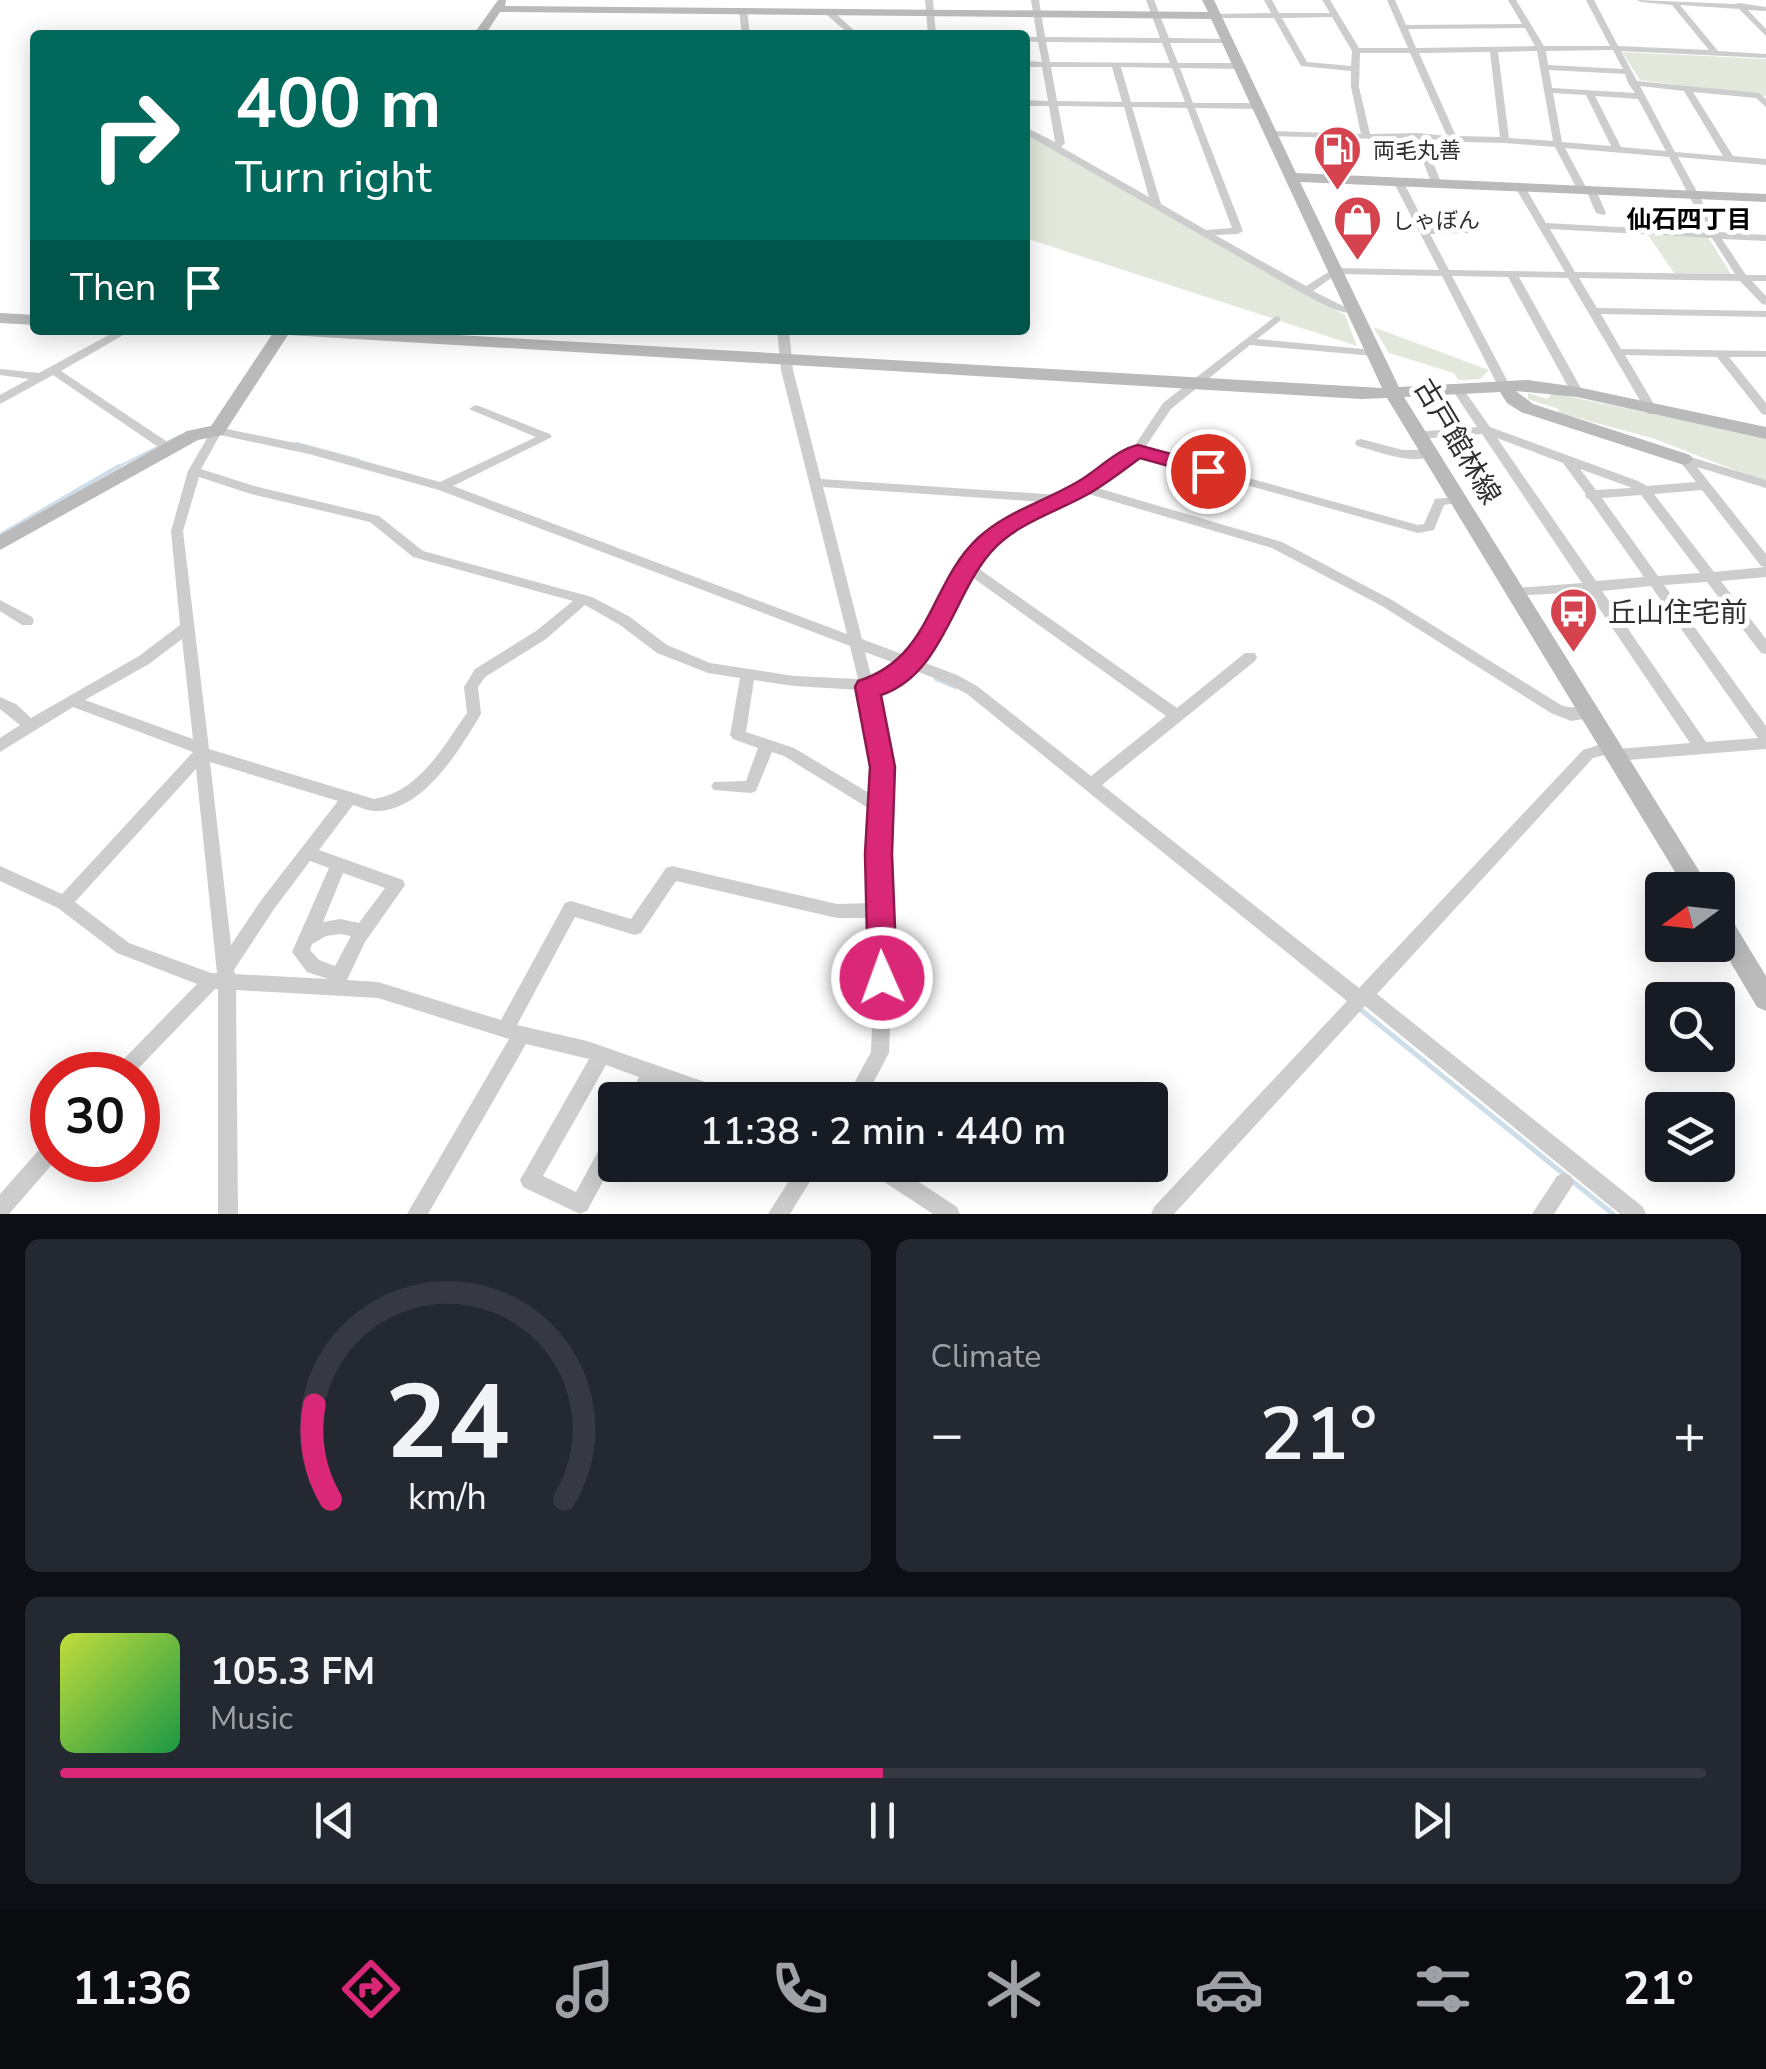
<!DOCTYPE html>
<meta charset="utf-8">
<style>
body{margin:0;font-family:"Nunito Sans","Noto Sans JP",sans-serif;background:#242831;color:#f1f3f6;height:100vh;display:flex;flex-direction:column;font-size:38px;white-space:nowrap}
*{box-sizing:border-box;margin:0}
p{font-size:32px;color:#9ea1a6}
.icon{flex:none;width:55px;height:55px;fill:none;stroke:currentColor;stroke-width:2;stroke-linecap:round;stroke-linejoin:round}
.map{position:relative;height:1214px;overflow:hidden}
.sheet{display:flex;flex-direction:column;gap:25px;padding:25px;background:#0d0f14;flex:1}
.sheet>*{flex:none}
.guide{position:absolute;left:30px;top:30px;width:1000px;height:305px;border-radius:10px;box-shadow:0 5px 25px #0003;background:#00695c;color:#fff;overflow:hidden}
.needle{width:65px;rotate:255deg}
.tools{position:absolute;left:1645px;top:872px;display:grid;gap:20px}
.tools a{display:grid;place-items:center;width:90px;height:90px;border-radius:10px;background:#171b24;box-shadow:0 5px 25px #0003;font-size:50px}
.speed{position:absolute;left:30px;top:1052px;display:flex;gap:20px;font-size:50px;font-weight:700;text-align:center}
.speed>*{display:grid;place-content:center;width:130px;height:130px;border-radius:50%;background:#171b24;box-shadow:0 5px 25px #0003;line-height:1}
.speed .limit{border:15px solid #d22;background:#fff;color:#111}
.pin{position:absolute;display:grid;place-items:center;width:85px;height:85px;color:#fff;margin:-42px;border:5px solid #fff;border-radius:50%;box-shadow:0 2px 10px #0007}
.me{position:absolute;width:110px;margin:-55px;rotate:358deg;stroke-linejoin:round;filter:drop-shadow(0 0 8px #0008)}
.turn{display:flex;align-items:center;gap:35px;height:210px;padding:0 40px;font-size:45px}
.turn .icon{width:130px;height:130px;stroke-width:2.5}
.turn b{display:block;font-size:70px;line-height:85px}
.then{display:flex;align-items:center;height:95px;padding:0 40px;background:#0003;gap:20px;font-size:38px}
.big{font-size:75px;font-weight:600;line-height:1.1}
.sheet .card{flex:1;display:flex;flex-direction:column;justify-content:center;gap:15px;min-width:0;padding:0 35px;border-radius:15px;background:#242831}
.sheet .dial{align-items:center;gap:0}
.dial svg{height:260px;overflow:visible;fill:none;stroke:#363941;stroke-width:7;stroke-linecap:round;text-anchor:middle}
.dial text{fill:#f1f3f6;stroke:none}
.song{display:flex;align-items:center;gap:30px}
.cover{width:120px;height:120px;border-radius:15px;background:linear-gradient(135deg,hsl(70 70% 55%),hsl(140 70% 35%))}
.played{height:10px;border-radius:5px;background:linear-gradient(90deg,#db2777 50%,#363941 50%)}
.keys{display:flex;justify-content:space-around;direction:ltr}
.heat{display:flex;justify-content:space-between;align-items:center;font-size:55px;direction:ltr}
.sheet .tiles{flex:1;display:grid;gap:25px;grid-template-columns:1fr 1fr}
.card:last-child{grid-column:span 2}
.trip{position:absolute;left:598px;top:1082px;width:570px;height:100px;border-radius:10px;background:#171b24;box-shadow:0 5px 25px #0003;font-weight:600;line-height:100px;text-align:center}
.dock{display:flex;height:160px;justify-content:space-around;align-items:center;background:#090b0e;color:#9ea1a6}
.dock .icon{width:70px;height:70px}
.dock .selected{color:#db2777}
.dock b{font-size:45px;color:#f1f3f6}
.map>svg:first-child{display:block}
.green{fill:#e3e8dc}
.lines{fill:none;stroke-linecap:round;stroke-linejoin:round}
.stream-far2{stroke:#cddee9;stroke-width:2.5}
.stream-far1{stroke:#cddee9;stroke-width:4}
.stream{stroke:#cddee9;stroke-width:5}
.street{fill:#cdcdcd;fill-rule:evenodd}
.secondary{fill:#bababa;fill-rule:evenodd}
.route{fill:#db2777;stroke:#8e194d;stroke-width:2.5}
.labels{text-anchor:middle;stroke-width:10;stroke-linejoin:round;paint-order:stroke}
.far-poi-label{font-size:22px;fill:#303030;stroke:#fff;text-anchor:start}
.far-neighbourhood-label{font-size:25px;font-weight:bold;fill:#000;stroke:#fff}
.street-label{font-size:28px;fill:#303030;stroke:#fff}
.poi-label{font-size:28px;fill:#303030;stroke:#fff;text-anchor:start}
</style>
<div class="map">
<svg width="1766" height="1214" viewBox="0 0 1766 1214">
<rect width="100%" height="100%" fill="#fff"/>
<path class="green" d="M1622 52 1766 59V96L1640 80Z
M1025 134 1345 315 1357 346 1025 238Z
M1648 235 1708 237 1731 274 1674 273Z
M1373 327 1489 370 1480 379 1458 380 1454 373 1389 353Z
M1528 393 1547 399 1553 393 1766 438V482L1652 438 1559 413V409L1528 399Z"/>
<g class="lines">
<path class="stream-far2" d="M296 443 359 460
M114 469 179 436"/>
<path class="stream-far1" d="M0 535 119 466
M936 679 955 687"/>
<path class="stream" d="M1361 1010 1613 1214"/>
<path class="street" d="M925 0H933L936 35H928Z
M1031 0H1039L1045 37 1160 38 1146 0H1154L1169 38 1230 39V43H1170L1178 63H1239L1243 66 1239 69 1180 68 1193 103H1258L1262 106 1258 109 1195 108 1243 231 1238 234 1215 235 1306 286 1335 268 1439 270 1393 181 1398 178 1403 181 1427 228 1469 227 1474 230 1469 233 1430 234 1449 270 1565 272 1515 187 1520 184 1525 187 1546 223 1708 232 1669 157 1565 148 1587 189 1582 192 1577 189 1555 147 1505 143 1424 141 1441 182 1436 185 1431 182 1415 140 1268 136 1266 134 1271 131 1361 134 1351 87V71L1301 66 1274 18H1212V14L1271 13 1264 0H1272L1279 13H1330L1322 0H1330L1359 48H1408L1387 0H1395L1406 25 1522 24 1508 0H1516L1544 46H1610L1586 0H1594L1618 46 1709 50 1672 5 1641 2 1637 0 1735 4 1739 3 1766 7V11L1748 10 1766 29V36L1739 9 1680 5 1718 51 1766 54V58L1621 51 1637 81 1759 93 1766 99V107L1756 98 1693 92 1733 156 1766 159V165L1678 157 1719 232 1766 235V241L1722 239 1746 275H1766V281H1752L1766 296V305L1762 304 1740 281 1579 278 1597 308 1766 311V317L1601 314 1621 349 1766 351V357H1729L1766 403V415L1762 414 1717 357 1625 355 1658 411 1656 414H1648L1568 278 1519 277 1583 392 1577 396 1571 392 1508 277 1452 276 1509 384 1503 387 1497 384 1442 276 1337 274 1313 291 1343 306 1359 310V314C1338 314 1321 303 1302 293L1025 134V127L1055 142 1049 106H1025V100L1048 101 1042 67H1025V61L1042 62 1038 42 1025 41V37H1037ZM1332 17 1352 51 1351 66 1307 62 1282 18ZM1525 28 1535 46 1416 48 1408 29ZM1046 42 1162 43 1170 63 1050 62ZM1613 50 1623 69 1548 65 1546 51ZM1537 51 1553 141 1509 138 1498 52ZM1490 52 1500 137 1456 136 1419 53ZM1360 53H1410L1447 136 1418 133 1370 134 1359 87ZM1051 67H1112L1122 102 1057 101ZM1121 67 1172 68 1185 102H1131ZM1549 70 1625 74 1628 83 1635 93 1552 88ZM1640 86 1684 91 1723 156 1675 152ZM1553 93 1586 95 1611 146 1562 142ZM1595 96 1638 99 1666 151 1621 147ZM1058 106 1124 107 1149 197 1061 147 1065 143ZM1132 107 1187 108 1232 228 1206 230 1161 204ZM1550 229 1712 238 1735 274 1575 272Z
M743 8 747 10 750 35H742L739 10Z
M827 11H833L859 35H850L827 15Z
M1591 187 1596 190 1606 213 1604 215 1596 213 1586 190Z
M1276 316 1280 317V321L1257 339 1374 350 1380 353 1374 356 1250 345 1171 409 1144 449 1418 525 1424 524 1435 499 1462 496 1464 499 1462 502 1444 505 1434 530 1418 533 1139 455 1094 487 1282 542 1392 600 1561 705C1573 710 1584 705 1595 709L1597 713 1595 717 1571 721 1551 713 1382 606 1272 548 1085 493C1042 513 1005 527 975 566L1177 708 1245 653H1255L1257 657 1255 661 1102 785 1359 988 1583 750 1611 741 1616 743 1618 749 1690 743 1588 592 1511 596 1509 593 1516 588 1582 583 1482 434 1419 439 1413 435 1415 432 1477 427 1451 388 1457 384 1461 386 1490 427 1638 481 1647 486 1696 482 1678 459 1684 455 1766 480V488L1697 467 1766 554V577L1721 581 1766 639V654L1761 653 1707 582 1664 585 1766 726V749L1616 761 1611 759 1609 754 1593 758 1377 994 1643 1207 1646 1214H1620L1365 1006 1174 1214H1151L1154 1207 1347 1001 967 694 947 683 911 669 885 690 875 691 891 767 886 854 892 978 889 1053 864 1100H845L871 1052 874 978 872 918H837L676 881 641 933 635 935 575 917 517 1025 587 1041 731 1091 738 1094 740 1100H705L655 1083 646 1100H627L639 1077 606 1065 543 1176 576 1192 608 1133 615 1131V1159L587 1211 580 1214 523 1187 520 1180 589 1059 526 1044 428 1214H407L509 1039 378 998 236 990 238 1214H218V989H215L132 1075H111L114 1069 197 984 117 953 58 908 0 881V866L62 894 193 752 73 707 0 752V738L20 725 0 709V697L16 704 31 718 139 656 180 625 171 531 188 471 213 428 217 427 310 446 440 482 536 437 469 409 475 405 479 406 550 434 552 437 453 486 847 634 781 370 777 330H789L793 370 821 479 1060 495 1080 485 1133 448 1163 403ZM220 435 309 454 439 490 850 646 858 679 794 676 710 663 667 645 630 617 592 597 423 551 379 516 254 486 201 469ZM1497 438 1563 463 1585 493 1586 498 1589 499 1644 577 1596 581ZM1580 469 1630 487 1631 488 1596 490ZM199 477 251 494 370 522 413 557 573 601 536 631 475 669 464 687 467 713C442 748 420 791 374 799L209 749 183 531ZM823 487 1045 502C1022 513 998 523 979 542 951 571 935 614 916 649L907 656 862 639ZM1702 490 1761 566 1765 567 1714 572 1654 494ZM1641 495 1700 573 1658 576 1602 498ZM969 575 1166 716 1091 776 977 686 957 675 920 661 926 657ZM1651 586 1758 738 1706 742 1602 591ZM585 605 620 625 657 653 708 673 740 678 730 735 733 739 758 748 746 781 714 782 711 786 714 790 751 793 756 791 772 752 784 756 873 811 870 854 872 903 837 904 672 866 666 868 631 919 571 901 565 903 501 1020 378 982 347 980 365 942 405 885 403 880 319 850 353 805C360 807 368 811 375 811 423 812 460 749 481 714L478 687 485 677 546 639ZM182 639 193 739 85 700 149 664ZM865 652 897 664 877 680H872ZM754 680 794 686 860 690 875 767 874 796 794 748 746 732ZM210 762 338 801 262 899 231 945ZM196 769 217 973H211L129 943 75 902ZM310 861 329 868 292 952 307 972 328 979 235 974 234 970 274 909ZM343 873 385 888 359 923 340 919 323 922ZM340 934 351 936 335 966 319 960 310 950 312 944 326 936Z
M118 330H132L61 371 172 445 174 448 172 451H164L53 375 0 404V395L29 379 0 375V369L39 373Z
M1361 439 1403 450H1431L1437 454C1415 467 1380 452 1357 446L1355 443 1357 440Z
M0 600 32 617 34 621 32 625H22L0 611Z
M52 1140V1160H56L9 1214H0V1194L45 1143Z
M799 1165H820L790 1214H768Z
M866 1165H893L957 1207 960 1214H933L869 1172Z
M1564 1173 1571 1176 1574 1183 1554 1214H1532L1557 1176Z"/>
<path class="secondary" d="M498 0H506L505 6 1208 12 1202 0H1214L1296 173 1766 194V202L1300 182 1399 387 1528 380 1577 387 1766 427V439L1577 397 1516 391 1533 404 1690 455 1693 459 1690 463 1684 465 1521 412 1507 403 1500 392 1404 397 1711 890H1686L1387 398 1361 399 288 335 223 435 198 440 0 550V535L187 431 211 426 275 330H369L1382 388 1211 19 500 12 485 35H473Z
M0 313 35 315V325L0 323Z
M1718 909 1727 912 1766 976V1011L1757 1007 1718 941Z"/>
</g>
<path class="route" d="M1138 445 1215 466 1218 471 1208 477 1140 458C1124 470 1107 483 1090 493 1057 512 1016 523 991 552 953 595 942 675 881 695L895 767 892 854 897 978 893 987 882 991 872 987 868 978 865 854 870 767 855 687 858 681C932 658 929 584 978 538 1007 511 1046 501 1079 481 1098 470 1116 450 1138 445Z"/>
<defs>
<symbol id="fuel-pin" viewBox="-11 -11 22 30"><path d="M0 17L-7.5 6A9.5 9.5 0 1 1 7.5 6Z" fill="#d5434e" stroke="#fff"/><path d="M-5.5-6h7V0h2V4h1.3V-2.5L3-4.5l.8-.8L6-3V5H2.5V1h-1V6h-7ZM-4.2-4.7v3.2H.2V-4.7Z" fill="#fff"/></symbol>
<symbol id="shop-pin" viewBox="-11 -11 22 30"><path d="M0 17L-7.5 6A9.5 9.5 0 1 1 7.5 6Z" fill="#d5434e" stroke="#fff"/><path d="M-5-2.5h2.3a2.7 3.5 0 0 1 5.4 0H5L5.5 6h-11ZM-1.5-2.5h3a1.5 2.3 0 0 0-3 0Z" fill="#fff"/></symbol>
<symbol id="bus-pin" viewBox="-11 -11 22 30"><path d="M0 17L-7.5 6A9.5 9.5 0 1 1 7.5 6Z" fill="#d5434e" stroke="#fff"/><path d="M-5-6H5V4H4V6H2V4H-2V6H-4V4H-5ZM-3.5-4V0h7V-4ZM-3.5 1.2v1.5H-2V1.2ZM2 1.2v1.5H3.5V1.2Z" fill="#fff"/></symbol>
</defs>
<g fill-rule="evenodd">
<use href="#fuel-pin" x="1310" y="122" width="55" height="75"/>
<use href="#shop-pin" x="1330" y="192" width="55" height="75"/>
<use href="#bus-pin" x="1546" y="584" width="55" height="75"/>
</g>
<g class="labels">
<g class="far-poi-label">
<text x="1373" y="158">両毛丸善</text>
<text x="1392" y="228">しゃぼん</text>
</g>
<g class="far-neighbourhood-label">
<text x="1689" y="228">仙石四丁目</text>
</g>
<g class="street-label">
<text transform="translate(1458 441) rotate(59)" y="10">古戸館林線</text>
</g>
<g class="poi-label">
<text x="1608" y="622">丘山住宅前</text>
</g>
</g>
</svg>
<div class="tools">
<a><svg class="needle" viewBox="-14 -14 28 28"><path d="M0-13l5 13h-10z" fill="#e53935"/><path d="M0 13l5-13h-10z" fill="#9ea1a6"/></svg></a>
<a><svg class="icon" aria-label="search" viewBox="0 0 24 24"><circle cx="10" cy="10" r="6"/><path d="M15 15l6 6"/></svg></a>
<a><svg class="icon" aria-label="layers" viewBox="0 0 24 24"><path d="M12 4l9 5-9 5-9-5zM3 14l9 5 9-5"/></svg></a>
</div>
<div class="speed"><div class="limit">30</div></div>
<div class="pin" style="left:1208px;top:471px;background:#d93025"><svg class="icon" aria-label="arrive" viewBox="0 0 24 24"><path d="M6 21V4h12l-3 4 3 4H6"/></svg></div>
<svg class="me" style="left:882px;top:978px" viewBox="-20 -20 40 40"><circle r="17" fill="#db2777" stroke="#fff" stroke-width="3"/><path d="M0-11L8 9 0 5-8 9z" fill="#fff"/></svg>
<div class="trip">11:38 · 2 min · 440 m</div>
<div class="guide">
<div class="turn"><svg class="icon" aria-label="right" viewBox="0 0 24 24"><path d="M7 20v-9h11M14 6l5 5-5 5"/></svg><div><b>400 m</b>Turn right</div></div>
<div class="then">Then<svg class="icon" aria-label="arrive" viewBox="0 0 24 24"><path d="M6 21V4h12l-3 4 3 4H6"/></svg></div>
</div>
</div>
<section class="sheet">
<div class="tiles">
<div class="card dial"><svg viewBox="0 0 100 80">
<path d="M14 69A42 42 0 1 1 86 69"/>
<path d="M14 69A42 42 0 0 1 9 40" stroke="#db2777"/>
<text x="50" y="56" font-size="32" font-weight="700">24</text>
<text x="50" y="72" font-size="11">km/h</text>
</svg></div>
<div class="card"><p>Climate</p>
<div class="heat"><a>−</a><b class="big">21°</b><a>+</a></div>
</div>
<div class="card">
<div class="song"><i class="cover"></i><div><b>105.3 FM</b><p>Music</p></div></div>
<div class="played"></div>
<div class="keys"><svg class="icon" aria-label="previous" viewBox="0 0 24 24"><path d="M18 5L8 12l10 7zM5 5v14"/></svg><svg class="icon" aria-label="pause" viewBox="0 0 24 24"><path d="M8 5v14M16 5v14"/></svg><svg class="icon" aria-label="next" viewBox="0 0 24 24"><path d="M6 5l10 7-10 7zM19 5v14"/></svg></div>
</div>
</div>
</section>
<nav class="dock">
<b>11:36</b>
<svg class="icon selected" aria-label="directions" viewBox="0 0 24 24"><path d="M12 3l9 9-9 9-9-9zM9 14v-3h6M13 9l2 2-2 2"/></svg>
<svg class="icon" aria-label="music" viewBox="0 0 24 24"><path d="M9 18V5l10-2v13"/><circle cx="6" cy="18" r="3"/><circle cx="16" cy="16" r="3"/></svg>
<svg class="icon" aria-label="phone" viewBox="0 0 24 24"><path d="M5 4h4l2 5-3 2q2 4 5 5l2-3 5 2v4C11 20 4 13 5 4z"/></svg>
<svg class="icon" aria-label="climate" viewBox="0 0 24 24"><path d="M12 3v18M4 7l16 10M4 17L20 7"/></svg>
<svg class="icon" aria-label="car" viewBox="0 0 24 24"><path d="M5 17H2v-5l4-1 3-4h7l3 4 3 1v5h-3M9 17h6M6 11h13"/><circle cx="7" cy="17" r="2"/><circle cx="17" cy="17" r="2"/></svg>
<svg class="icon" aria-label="filters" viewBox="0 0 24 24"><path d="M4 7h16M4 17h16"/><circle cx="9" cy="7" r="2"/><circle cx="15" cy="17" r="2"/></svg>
<b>21°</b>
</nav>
